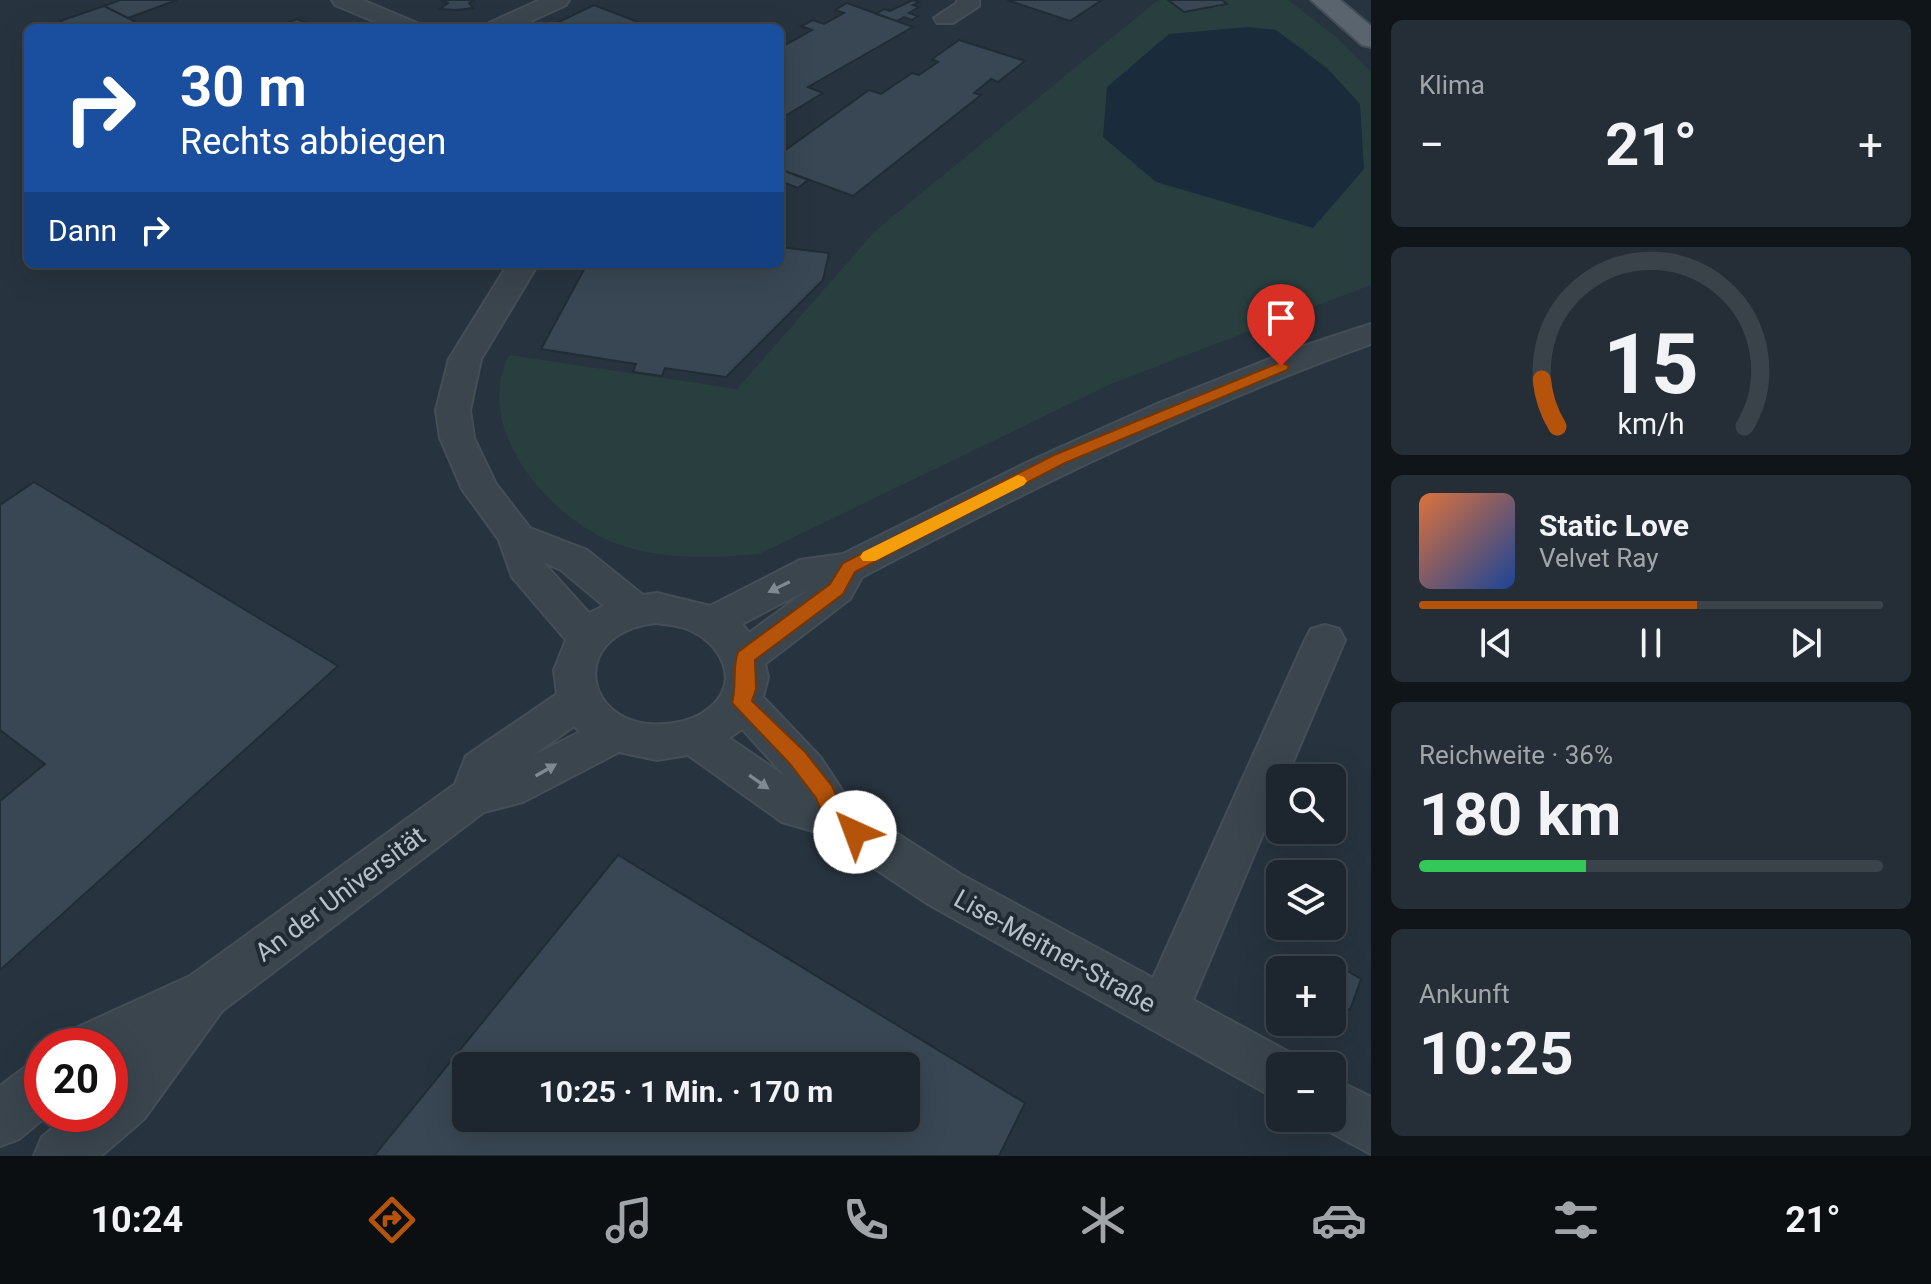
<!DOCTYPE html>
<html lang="de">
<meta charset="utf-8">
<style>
body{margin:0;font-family:Roboto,sans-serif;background:#252e36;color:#f1f3f6;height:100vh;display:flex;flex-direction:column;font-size:30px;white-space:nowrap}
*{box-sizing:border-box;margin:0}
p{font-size:26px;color:#a0a5aa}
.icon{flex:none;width:44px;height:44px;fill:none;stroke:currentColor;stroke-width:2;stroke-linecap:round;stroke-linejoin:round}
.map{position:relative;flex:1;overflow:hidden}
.side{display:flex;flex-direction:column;gap:20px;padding:20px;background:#101519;width:560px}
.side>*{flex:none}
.hud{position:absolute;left:24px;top:24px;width:760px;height:244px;border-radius:12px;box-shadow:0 8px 32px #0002,0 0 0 2px #3b434a;background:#1a4fa0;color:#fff;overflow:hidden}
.buttons{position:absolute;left:1266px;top:764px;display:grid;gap:16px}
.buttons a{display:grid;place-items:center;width:80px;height:80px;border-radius:12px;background:#1d262e;box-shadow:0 8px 32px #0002,0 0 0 2px #3b434a;font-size:40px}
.speed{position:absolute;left:24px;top:1028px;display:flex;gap:16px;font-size:40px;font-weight:700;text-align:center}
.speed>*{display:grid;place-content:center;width:104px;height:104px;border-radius:50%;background:#1d262e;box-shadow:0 8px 32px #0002,0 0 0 2px #3b434a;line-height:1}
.speed .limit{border:12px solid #d22;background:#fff;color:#111}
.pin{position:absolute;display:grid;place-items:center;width:68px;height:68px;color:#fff;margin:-82px -34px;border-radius:50% 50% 50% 0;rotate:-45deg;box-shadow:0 0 8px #0007}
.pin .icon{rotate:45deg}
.me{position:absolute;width:88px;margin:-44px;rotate:317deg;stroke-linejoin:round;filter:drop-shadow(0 0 6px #0008)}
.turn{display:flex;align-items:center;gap:28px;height:168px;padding:0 24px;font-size:36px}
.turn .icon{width:104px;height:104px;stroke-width:2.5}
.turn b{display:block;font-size:56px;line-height:68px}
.then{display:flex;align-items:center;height:76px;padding:0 24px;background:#0003;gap:16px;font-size:30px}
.big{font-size:60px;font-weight:700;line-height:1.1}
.side .card{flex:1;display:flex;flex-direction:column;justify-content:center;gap:12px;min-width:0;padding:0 28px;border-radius:12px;background:#252e36}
.side .dial{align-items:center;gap:0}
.dial svg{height:208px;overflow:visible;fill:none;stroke:#3b434a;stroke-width:7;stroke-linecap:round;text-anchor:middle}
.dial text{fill:#f1f3f6;stroke:none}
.song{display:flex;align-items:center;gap:24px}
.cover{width:96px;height:96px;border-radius:12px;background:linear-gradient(135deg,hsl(20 70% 55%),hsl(220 70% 35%))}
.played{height:8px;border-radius:4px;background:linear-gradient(90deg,#b45309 60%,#3b434a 60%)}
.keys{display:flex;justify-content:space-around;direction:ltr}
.heat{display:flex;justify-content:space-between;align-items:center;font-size:44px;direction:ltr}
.charge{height:12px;border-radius:6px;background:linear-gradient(90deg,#34c759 36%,#3b434a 0)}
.trip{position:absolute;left:452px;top:1052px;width:468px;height:80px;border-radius:12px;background:#1d262e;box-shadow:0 8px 32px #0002,0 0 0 2px #3b434a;font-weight:700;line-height:80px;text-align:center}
.tabs{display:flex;height:128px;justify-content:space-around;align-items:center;background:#0c0f12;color:#a0a5aa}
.tabs .icon{width:56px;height:56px}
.tabs .active{color:#b45309}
.tabs b{font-size:36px;color:#f1f3f6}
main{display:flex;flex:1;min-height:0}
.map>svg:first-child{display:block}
.green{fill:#293f3f}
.water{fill:#1a2b3c}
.building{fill:#394754;stroke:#212c35;stroke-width:2;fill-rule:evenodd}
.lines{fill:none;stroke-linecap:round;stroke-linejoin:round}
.minor-casing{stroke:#444e57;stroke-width:4}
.major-casing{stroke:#444e57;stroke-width:4}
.minor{fill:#3b454e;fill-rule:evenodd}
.major{fill:#59646e;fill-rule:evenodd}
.oneway{fill:#7f8992}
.route{fill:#b45309;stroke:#753606;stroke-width:2}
.slow{fill:#f59e0b}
.labels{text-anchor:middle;stroke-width:8;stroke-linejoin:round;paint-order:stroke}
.near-street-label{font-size:26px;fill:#b7c0c9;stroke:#1f2a33}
</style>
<main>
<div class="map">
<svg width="1371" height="1156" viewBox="0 0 1371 1156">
<rect width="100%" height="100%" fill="#27333e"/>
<path class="green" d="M1158 0H1288L1336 37 1371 72V285L1113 383 759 554C715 558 663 560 620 545 551 521 471 430 509 355L737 389 875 231Z"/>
<path class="water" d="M1248 27 1276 30 1328 69 1360 104 1364 169 1313 228 1156 182 1103 137 1107 87 1169 34Z"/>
<path class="building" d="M120 0H177L128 18 104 6Z
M441 0H475L469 3 473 8 457 10 440 9 448 3Z
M913 0 919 2 913 5 919 7 909 13 918 16 912 20 904 17 897 21 876 14 884 9 890 11Z
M1007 0H1102L1070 21Z
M1168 0H1222L1227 4 1184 12Z
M847 3 913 27 808 87 823 93 780 119V48L812 30 801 26 813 20 824 24 844 13 835 10Z
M594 5 646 25 640 28H546Z
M104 6 128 18 146 28H72L60 21Z
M297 19 317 28H275Z
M959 40 1025 61 998 82 991 79 974 93 981 95 853 196 780 169V154L869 90 881 94 912 73 919 75 938 62 932 59Z
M780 169 808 180 798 188 780 181Z
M780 247 829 253 823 280 726 377 665 368 662 376 633 372 636 364 541 349 587 264H780Z
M34 482 338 666 0 970V801L45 764 0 730V505Z
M618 855 1025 1103 999 1156H374ZM466 1066H906V1118H466Z
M1340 967 1361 979 1350 1010 1332 1000V988Z"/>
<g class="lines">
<defs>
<path id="minor" d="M332 0H362L417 23 420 28H390L335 5Z
M540 0H569L566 5 516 28H486L489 23Z
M957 0H979V6L953 23H937L934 18 957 3Z
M508 264H538L481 359 470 410 474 438 496 484 530 528 587 550 643 595 657 593 710 606 800 560 843 554 1028 462 1159 403 1292 350 1371 324V344C1195 407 1028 490 862 577L850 599 765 664 768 677 763 697 821 758 851 804 960 874 1153 978 1305 640 1311 629 1325 625 1339 629 1345 640 1286 778H1280V793L1193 1000 1298 1057 1302 1066H1280V1101L928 904 823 834 782 822 688 755 657 760 619 752 523 802 484 812 222 1011 144 1119 101 1156H34L42 1137 69 1114H110V1077L126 1057 110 1064V1046H69L76 1028 190 976 455 784 466 756 557 694 554 670 566 640 512 577 499 540 462 489 440 438 436 410 449 359ZM543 562 561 570 604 606 589 613ZM809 589 749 633 742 624ZM657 623C667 625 678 625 687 629 721 642 743 683 708 709 699 717 686 721 674 723 585 738 561 633 657 623ZM574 726 580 732 532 756ZM742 729 785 776 729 738Z
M42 1060V1114H49L19 1139 0 1146V1086L24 1068Z
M1332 1078 1371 1097V1154L1313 1123 1312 1118H1332Z"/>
<path id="major" d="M1311 0H1340L1371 26V47L1362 45Z"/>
</defs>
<use href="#minor" class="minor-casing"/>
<use href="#major" class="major-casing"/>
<use href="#minor" class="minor"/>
<use href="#major" class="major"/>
</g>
<defs><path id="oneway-solid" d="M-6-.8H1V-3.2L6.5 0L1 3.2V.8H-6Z" transform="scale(2)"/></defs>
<g class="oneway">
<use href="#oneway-solid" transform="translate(779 587) rotate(154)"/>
<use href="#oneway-solid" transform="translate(546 770) rotate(-30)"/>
<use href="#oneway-solid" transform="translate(759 782) rotate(35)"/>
</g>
<path class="route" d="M1281 362 1289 366 1287 370 1065 463 855 572 843 594 755 660 756 689 752 701 805 752 832 786 843 812 863 825 866 832 863 838 855 841 827 824 816 798 790 764 732 703C737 686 732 668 738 652L830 584 843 563 1054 455Z"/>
<path class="slow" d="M1018 475 1024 477 1027 481 1024 485 875 561H863L860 557 863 552Z"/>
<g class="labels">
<g class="near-street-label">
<text transform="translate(340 894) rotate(-37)" y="9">An der Universität</text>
<text transform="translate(1055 951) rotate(29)" y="9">Lise-Meitner-Straße</text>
</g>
</g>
</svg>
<div class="buttons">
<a><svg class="icon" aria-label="search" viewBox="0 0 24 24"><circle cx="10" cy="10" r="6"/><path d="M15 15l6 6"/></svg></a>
<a><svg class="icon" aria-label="layers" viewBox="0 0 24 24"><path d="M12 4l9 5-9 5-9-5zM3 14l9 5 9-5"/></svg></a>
<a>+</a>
<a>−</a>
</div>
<div class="speed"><div class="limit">20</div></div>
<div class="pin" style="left:1281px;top:366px;background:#d93025"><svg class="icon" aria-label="arrive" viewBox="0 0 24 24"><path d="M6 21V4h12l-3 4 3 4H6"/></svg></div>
<svg class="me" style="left:855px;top:832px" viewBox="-20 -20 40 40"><circle r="19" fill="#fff"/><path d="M0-13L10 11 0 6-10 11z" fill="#b45309"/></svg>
<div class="trip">10:25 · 1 Min. · 170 m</div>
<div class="hud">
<div class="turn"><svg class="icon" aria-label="right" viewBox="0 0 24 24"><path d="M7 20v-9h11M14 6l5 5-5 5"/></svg><div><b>30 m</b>Rechts abbiegen</div></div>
<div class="then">Dann<svg class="icon" aria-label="right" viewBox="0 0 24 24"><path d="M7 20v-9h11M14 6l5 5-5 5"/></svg></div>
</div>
</div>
<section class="side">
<div class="card"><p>Klima</p>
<div class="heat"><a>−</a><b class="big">21°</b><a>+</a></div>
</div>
<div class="card dial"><svg viewBox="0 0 100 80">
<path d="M14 69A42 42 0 1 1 86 69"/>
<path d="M14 69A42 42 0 0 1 8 51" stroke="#b45309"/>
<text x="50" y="56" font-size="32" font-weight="700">15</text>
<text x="50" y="72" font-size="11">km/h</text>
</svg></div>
<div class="card">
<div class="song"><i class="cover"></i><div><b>Static Love</b><p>Velvet Ray</p></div></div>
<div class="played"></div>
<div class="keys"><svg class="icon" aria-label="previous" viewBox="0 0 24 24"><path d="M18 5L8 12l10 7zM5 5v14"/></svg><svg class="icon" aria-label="pause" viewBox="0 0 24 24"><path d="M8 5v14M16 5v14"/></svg><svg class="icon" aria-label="next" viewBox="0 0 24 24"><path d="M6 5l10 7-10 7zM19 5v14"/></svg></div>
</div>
<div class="card"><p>Reichweite · 36%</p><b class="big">180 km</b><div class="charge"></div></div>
<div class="card"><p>Ankunft</p><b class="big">10:25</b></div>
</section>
</main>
<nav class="tabs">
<b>10:24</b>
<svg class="icon active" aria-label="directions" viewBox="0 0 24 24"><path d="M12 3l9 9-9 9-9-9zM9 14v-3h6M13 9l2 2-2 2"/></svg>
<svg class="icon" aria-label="music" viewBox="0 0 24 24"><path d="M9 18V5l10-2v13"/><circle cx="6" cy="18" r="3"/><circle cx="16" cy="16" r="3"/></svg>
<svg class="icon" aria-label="phone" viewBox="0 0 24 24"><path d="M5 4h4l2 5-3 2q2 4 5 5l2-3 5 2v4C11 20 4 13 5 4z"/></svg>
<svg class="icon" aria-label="climate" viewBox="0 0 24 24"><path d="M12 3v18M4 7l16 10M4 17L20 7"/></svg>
<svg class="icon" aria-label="car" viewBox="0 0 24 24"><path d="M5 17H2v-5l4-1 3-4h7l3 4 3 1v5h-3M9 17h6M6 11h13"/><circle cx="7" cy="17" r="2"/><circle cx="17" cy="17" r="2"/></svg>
<svg class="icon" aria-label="filters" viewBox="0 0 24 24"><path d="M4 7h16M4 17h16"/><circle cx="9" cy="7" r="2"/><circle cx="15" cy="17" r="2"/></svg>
<b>21°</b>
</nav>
